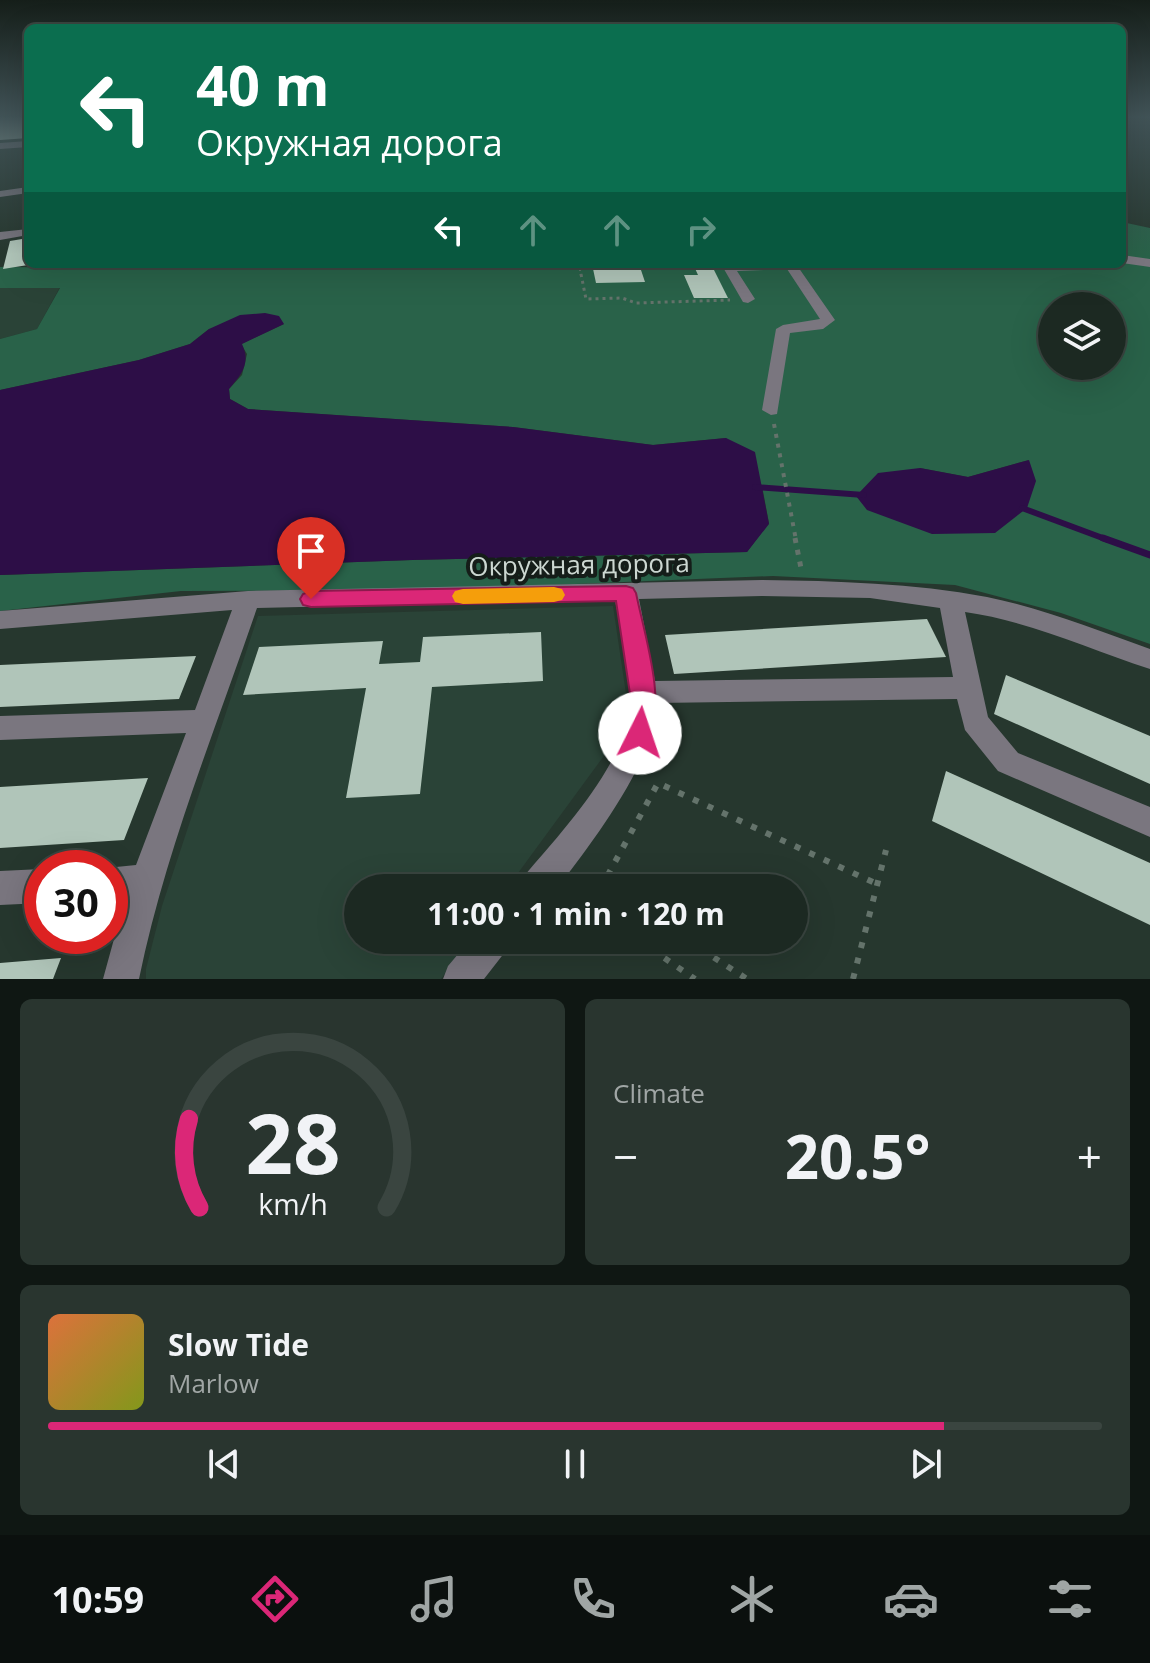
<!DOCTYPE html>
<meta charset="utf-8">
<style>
body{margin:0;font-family:"Open Sans",sans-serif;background:#29352f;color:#f1f3f6;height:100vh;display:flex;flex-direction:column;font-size:30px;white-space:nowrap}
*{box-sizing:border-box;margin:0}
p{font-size:26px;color:#a0a6a5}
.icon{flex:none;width:44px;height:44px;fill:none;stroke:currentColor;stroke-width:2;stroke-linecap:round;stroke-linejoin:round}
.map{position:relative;height:979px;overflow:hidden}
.sheet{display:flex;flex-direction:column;gap:20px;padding:20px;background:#0f1713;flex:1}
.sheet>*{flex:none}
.top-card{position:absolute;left:24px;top:24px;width:1102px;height:244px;border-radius:12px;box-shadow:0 8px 32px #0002,0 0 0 2px #3a4540;background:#0b6e4f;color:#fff;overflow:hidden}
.tools{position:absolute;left:1038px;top:292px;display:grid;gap:16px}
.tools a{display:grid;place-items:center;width:88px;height:88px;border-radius:50%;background:#1c2922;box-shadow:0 8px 32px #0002,0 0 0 2px #3a4540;font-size:40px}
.speed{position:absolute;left:24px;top:850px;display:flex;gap:16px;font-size:40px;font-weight:700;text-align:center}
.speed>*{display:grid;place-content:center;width:104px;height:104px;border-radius:50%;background:#1c2922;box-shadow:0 8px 32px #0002,0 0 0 2px #3a4540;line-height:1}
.speed .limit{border:12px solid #d22;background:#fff;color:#111}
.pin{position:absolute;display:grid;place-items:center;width:68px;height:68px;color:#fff;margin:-82px -34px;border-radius:50% 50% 50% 0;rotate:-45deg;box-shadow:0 0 8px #0007}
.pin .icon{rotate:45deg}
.me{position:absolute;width:88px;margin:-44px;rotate:4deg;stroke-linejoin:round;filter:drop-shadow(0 0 6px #0008)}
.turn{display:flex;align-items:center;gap:28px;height:168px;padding:0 40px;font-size:36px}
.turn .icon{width:104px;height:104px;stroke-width:2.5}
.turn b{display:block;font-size:56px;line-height:68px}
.lanes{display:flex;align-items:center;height:76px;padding:0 40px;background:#0003;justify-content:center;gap:40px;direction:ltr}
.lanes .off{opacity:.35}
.big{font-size:60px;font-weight:700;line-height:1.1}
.sheet .tile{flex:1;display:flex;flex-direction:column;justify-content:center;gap:12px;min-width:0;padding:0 28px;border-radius:12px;background:#29352f}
.sheet .dial{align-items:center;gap:0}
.dial svg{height:208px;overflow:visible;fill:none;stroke:#3a4540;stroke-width:7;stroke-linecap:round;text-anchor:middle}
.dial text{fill:#f1f3f6;stroke:none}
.song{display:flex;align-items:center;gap:24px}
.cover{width:96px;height:96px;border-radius:12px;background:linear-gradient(135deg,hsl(20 70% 55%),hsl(70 70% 35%))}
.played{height:8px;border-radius:4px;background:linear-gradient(90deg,#db2777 85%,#3a4540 85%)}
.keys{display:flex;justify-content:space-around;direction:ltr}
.heat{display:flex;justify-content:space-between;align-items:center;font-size:44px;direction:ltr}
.sheet .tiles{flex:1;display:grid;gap:20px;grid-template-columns:1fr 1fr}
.tile:last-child{grid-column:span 2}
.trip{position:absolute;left:344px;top:874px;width:464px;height:80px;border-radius:40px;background:#1c2922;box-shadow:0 8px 32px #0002,0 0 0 2px #3a4540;font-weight:700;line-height:80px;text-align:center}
.tab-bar{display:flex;height:128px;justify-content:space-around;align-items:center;background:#0b100e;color:#a0a6a5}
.tab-bar .icon{width:56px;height:56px}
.tab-bar .selected{color:#db2777}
.tab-bar b{font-size:36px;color:#f1f3f6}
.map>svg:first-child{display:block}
.built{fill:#2a4337}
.green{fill:#296249;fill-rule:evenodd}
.water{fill:#2d0e47}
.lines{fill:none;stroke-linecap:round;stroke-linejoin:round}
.stream-far1{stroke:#2d0e47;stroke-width:6}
.stream{stroke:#2d0e47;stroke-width:7}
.building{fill:#b0c5b9}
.path-far4{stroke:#64736b;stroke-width:2;stroke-dasharray:2 3;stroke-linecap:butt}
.path-far3{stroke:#64736b;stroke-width:3;stroke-dasharray:3 4;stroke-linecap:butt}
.path-far2{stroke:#64736b;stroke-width:4;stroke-dasharray:4 6;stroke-linecap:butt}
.path-far1{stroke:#64736b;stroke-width:5;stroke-dasharray:5 7;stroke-linecap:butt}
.path{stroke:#64736b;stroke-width:6;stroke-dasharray:6 10;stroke-linecap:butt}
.minor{fill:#7a767f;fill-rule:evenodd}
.route{fill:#db2777;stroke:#8e194d;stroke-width:2}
.slow{fill:#f59e0b}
.labels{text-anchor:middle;stroke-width:8;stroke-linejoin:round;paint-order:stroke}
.street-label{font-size:26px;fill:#ccd7d1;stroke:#151d19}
</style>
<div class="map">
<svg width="1150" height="979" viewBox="0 0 1150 979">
<rect width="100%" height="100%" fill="#26372e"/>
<path class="built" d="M60 287 37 329 0 339V288Z
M613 606 626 694 623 716 606 753 507 888H358V940H469L441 979H146V969L162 906 258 616Z"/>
<path class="green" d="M1122 222 1150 228V644L1061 613 955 585 773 576 430 590 181 591 0 611V575H3L412 560 747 552 769 523 762 486 726 438 653 445 513 427 248 409 230 399 229 389 242 375 247 354 241 344 284 324 209 329 190 344 139 360 0 390V339L37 329 60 288H0V267L127 268 141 264H1122ZM1052 306H1112V366H1052ZM1029 460 932 534 920 468 968 477Z"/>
<path class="water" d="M265 313 279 316 284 324 242 344C251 363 242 374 229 389L230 399 248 409 513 427 653 445 726 438 755 452 769 524 747 552 412 560 0 575V390L139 360 190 344 209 329 240 315Z
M1029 460 1036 481 1027 508 995 533 932 534 867 510 856 496 878 473 920 468 968 477Z"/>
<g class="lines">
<path class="stream-far1" d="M755 487 864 495
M1022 508 1108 540"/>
<path class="stream" d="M1103 538 1150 555"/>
</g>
<path class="building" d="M0 116H28V138L0 140Z
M28 238V265L3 269 10 241Z
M592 264H639L645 282 596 283Z
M693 264H711L728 298H694L684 275H698Z
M927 619 946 657 674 674 665 635Z
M541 632 543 681 432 687 420 794 346 798 366 688 243 695 259 647 383 641 379 664 420 662 423 637Z
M196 656 179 699 0 707V665Z
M1006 675 1150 736V784L994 714Z
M946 771 1150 863V925L932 821Z
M148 778 124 840 0 848V787Z
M61 958 53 979H0V963Z"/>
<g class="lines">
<path class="path-far4" d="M579 264 581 276"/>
<path class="path-far3" d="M581 274 586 299 622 298 636 303 730 300"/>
<path class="path-far2" d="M774 424 796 540"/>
<path class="path-far1" d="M795 538 802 573"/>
<path class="path" d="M608 888 603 884 658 783 877 884
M638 940 695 979
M687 940 747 979
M853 979 886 850"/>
<path class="minor" d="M28 141V147L0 149V143Z
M28 187V193L0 197V191Z
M28 229V235L0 240V232Z
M1122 255 1150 259V267L1122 263Z
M721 264H796L835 320 823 329 790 333 777 414 771 415 762 410 776 329 783 325 820 319 787 269 737 271 755 299 748 303 743 302Z
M762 580C837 581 913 583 987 597 1042 608 1097 630 1150 649V669C1089 649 1029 621 965 612L988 717 1018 753 1150 807V837L998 771 965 730 957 699 657 703C658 756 590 846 557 888H519L524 876C561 833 622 767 630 710 635 678 621 633 615 600L257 608C215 731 165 852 139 979H103L125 899H110V868H106L136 865 186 733 0 740V716L195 710 232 610 0 629V611L248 591ZM762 596 870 598 940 608 953 677 655 681 639 599Z
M42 869V903L0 905V871Z
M470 940H510L505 952 484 979H443L448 966Z"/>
</g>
<linearGradient id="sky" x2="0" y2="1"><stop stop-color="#151e19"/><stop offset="0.46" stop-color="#415357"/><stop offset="1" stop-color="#415357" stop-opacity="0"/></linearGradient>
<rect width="1150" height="254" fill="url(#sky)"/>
<path class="route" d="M626 586 633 588 636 593C644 633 667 703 649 741L640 744 631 741 627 733 632 707 616 601 311 607 303 605 300 599 303 594 311 591Z"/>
<path class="slow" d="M554 587 562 589 565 595 562 600 554 602 463 604 455 602 452 596 455 591 463 589Z"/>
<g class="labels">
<g class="street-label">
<text transform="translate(579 565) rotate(-1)" y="9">Окружная дорога</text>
</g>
</g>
</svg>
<div class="tools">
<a><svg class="icon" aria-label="layers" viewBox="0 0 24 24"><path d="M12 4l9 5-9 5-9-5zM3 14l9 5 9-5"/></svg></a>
</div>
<div class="speed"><div class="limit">30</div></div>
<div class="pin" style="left:311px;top:599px;background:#d93025"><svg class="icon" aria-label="arrive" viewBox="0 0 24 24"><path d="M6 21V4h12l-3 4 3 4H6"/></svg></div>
<svg class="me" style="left:640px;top:733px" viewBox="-20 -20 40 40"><circle r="19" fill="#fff"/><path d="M0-13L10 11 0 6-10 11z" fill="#db2777"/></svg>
<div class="trip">11:00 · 1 min · 120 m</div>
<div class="top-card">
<div class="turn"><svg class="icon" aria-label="left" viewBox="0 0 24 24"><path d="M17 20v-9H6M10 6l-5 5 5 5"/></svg><div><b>40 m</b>Окружная дорога</div></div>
<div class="lanes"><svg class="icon" aria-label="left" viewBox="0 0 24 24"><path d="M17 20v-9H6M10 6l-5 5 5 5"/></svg><svg class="icon off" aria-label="ahead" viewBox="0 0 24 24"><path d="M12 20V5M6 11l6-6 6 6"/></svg><svg class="icon off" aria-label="ahead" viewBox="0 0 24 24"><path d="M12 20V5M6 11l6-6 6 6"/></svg><svg class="icon off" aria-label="right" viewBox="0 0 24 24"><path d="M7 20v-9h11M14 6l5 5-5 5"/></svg></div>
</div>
</div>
<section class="sheet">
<div class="tiles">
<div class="tile dial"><svg viewBox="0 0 100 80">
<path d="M14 69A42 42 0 1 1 86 69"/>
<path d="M14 69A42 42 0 0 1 10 35" stroke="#db2777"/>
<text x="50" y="56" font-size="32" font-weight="700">28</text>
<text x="50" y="72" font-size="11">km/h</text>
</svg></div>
<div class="tile"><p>Climate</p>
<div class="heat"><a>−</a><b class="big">20.5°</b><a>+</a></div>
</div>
<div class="tile">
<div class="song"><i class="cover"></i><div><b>Slow Tide</b><p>Marlow</p></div></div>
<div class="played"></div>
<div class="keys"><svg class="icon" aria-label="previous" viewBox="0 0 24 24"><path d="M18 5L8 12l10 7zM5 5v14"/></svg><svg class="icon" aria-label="pause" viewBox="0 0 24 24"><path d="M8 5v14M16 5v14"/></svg><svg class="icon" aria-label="next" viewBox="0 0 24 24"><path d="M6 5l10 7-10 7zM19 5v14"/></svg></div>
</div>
</div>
</section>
<nav class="tab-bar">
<b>10:59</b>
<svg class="icon selected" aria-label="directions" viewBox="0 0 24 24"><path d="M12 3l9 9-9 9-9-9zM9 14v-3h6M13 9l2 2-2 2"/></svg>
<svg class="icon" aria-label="music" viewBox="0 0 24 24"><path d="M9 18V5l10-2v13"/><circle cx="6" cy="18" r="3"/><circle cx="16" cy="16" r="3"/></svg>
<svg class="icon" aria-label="phone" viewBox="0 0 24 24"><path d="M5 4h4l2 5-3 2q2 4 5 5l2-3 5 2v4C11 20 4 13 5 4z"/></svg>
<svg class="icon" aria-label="climate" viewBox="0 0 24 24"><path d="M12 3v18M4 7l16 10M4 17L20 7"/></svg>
<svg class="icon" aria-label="car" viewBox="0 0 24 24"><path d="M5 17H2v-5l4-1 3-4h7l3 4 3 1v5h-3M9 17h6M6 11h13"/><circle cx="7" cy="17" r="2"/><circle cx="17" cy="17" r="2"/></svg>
<svg class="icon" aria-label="filters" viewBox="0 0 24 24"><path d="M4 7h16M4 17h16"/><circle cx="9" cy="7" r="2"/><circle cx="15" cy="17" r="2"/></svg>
</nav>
